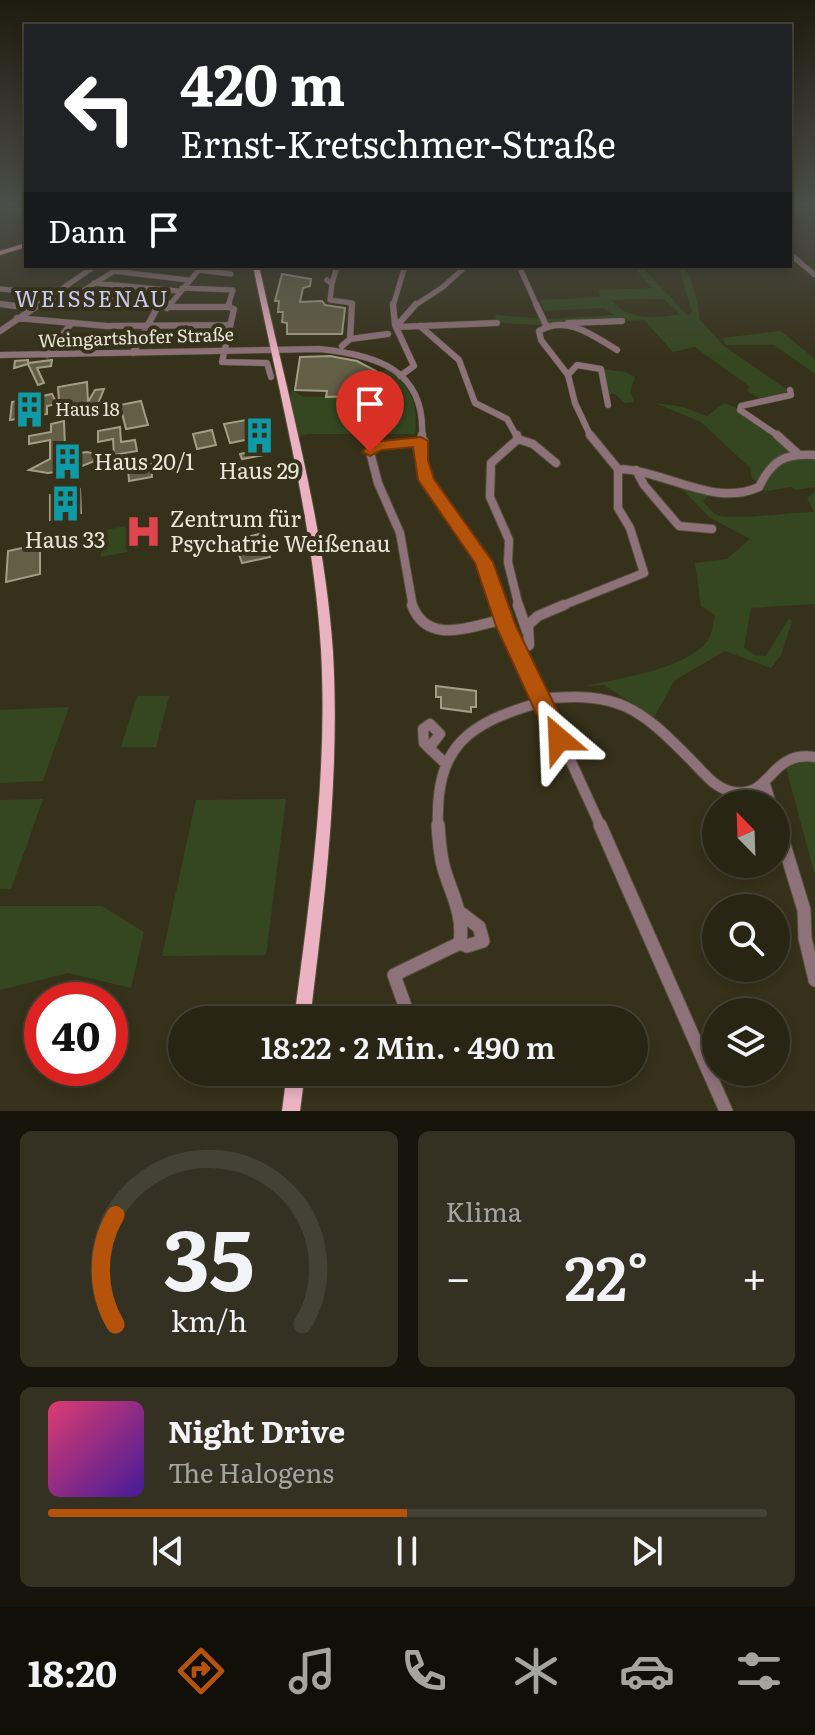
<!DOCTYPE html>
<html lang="de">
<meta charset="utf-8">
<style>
body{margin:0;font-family:Literata,serif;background:#343122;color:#f1f3f6;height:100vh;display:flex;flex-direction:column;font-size:30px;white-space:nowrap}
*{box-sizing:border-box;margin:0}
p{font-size:26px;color:#a5a5a0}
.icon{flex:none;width:44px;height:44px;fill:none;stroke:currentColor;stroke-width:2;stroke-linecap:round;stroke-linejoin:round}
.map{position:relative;height:1111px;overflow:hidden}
.side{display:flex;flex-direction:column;gap:20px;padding:20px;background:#16140b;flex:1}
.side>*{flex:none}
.banner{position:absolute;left:24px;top:24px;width:768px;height:244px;border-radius:0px;box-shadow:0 4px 12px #0003,0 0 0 2px #444234;background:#202124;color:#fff;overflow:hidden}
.needle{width:52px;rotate:337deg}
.buttons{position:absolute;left:702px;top:790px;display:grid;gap:16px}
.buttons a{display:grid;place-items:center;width:88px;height:88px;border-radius:50%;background:#282514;box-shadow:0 4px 12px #0003,0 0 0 2px #444234;font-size:40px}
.speed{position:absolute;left:24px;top:982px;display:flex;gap:16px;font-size:40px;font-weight:700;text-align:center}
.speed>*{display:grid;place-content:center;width:104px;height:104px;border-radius:50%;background:#282514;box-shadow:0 4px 12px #0003,0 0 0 2px #444234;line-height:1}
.speed .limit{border:12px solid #d22;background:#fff;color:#111}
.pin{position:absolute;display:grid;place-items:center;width:68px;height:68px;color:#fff;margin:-82px -34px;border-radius:50% 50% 50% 0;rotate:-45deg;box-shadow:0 0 8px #0007}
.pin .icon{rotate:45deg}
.me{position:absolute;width:88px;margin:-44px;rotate:334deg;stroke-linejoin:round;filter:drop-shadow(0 0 6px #0008)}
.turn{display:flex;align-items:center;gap:28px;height:168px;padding:0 24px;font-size:36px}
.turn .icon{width:104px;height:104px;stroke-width:2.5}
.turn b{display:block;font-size:56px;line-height:68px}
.then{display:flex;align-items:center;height:76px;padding:0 24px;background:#0003;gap:16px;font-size:30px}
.big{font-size:60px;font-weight:600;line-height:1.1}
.side .widget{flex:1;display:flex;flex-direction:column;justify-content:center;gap:12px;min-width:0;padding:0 28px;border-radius:12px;background:#343122}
.side .dial{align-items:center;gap:0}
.dial svg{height:208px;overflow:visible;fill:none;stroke:#444234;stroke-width:7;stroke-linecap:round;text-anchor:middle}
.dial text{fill:#f1f3f6;stroke:none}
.song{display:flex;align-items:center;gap:24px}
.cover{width:96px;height:96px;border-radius:12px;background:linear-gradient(135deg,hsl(340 70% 55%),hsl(260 70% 35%))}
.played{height:8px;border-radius:4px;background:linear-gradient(90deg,#b45309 50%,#444234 50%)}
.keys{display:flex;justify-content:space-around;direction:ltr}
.heat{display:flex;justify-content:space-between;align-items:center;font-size:44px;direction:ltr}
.side .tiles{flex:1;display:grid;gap:20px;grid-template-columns:1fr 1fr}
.widget:last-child{grid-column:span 2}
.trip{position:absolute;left:168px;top:1006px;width:480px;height:80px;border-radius:40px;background:#282514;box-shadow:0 4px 12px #0003,0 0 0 2px #444234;font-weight:600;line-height:80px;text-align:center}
.tabs{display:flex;height:128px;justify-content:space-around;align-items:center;background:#100f08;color:#a5a5a0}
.tabs .icon{width:56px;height:56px}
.tabs .selected{color:#b45309}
.tabs b{font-size:36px;color:#f1f3f6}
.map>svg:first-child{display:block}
.green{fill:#354721;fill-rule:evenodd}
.building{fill:#635e46;stroke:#a29d83;stroke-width:2}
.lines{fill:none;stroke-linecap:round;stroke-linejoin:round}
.minor-far4-casing{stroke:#534e38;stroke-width:6}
.minor-far3-casing{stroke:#534e38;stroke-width:7}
.minor-far2-casing{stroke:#534e38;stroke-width:10}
.minor-far1-casing{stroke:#534e38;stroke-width:12}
.minor-casing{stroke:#534e38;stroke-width:15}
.major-casing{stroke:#534e38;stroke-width:2}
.minor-far4{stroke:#8e7279;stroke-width:5}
.minor-far3{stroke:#8e7279;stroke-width:6}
.minor-far2{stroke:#8e7279;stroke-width:8}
.minor-far1{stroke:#8e7279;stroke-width:10}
.minor{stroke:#8e7279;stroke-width:13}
.major{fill:#ebb2c1;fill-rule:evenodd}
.route{fill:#b45309;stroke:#753606;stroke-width:2}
.labels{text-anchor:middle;stroke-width:8;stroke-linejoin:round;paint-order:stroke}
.far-street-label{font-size:18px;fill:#e9e6d8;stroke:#36311a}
.far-poi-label{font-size:18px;fill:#e9e6d8;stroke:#36311a;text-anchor:start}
.far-quarter-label{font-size:22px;letter-spacing:2px;fill:#c9c8f3;stroke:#36311a}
.poi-label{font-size:22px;fill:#e9e6d8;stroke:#36311a;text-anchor:start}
</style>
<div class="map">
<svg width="815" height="1111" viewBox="0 0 815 1111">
<rect width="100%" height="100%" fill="#36311a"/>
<path class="green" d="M633 266H641L688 316 692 312 678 266H683C691 275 700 307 699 319L724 346 789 391 787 396 759 398 746 390 750 387 695 347 673 352 644 320 544 325 497 323 495 315 546 319 614 315 603 308 545 311 540 300 600 297 599 290 652 288ZM664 299 680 315C654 317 630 322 611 300Z
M781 331 815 359V374L774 345H726L722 338Z
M347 356 380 371 387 370C412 387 418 405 415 434H307L297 438 290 402 292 390 303 397 376 396 375 371Z
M603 369 625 372 635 377 630 391 634 402 625 403 615 394H608Z
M655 403 683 407 707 416 724 403 737 408 793 449 791 454C771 457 767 465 758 483L752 478 750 468 701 422Z
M815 458V487L795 490 791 487 766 491 761 489C773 458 785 459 815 458Z
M674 481 709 495 703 501C707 505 712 513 717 515 727 521 796 512 814 512L807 498 815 492V604L751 608 744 648 755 655 766 656 789 618 792 621 781 655 771 668 725 651 675 680 654 717 604 685 586 686C620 678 679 670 704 645 712 637 713 625 715 615L701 606 695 563 727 559 750 539 709 517Z
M126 526 127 552 101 557V548L95 549V532Z
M137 696H169L156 747H121Z
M69 707 43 781 0 783V710Z
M793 758 815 761V876L785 764Z
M43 799 11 889H0V800Z
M286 799 266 955 162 956 196 800Z
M0 906H102L144 932 131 988 68 973 0 990Z"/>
<path class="building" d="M282 274 311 279 310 286 303 288 300 302 322 301 325 305 345 308 342 334H287V323L282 322 283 312H278L279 301H275Z
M300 357 330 356 357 361 376 371V396L326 397 327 391 295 390Z
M28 360V363L52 360 51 366 37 368 44 383 38 385 28 364 14 368 15 361Z
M87 382 88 402 95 390 104 389 98 404 60 416 58 387Z
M52 394 57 404 47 406V414L10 420 12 402Z
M141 401 148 425 126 429 120 405Z
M258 418 270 454 242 459 240 454 259 450 255 438 230 443 224 424Z
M64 421 65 448 59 450 65 451V455L87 452 107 456 72 470 48 473 29 470 50 459V440L29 444V436L51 432V424Z
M120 427 121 442 135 440 137 451 114 455 113 439 98 442V431Z
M212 430 216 445 197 449 193 434Z
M151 464 152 477 129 481 128 468Z
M80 489 81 513 50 520V495Z
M263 533 270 557 242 563 234 540Z
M40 544V574L6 582 8 551Z
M436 686 476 691V707H471V712L441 708V697H436Z"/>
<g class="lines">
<defs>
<path id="minor-far4" d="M790 254 815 275
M519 266 537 306
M198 270 231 274
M113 271 188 280
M327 280 332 284 330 300 352 303V306
M94 283 179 291
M332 284 337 266
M182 288 233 290 228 306
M0 289 51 293
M44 299 111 306
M67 301 122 266
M0 304 14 306
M37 306 95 266
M102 306 123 287
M169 306 202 266
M393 306 405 266
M414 306 443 287 466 266"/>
<path id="minor-far3" d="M0 304 31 308
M91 304 122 307H228
M393 304 395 325 414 366 400 376
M536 304 546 325
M102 306 104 304
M228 307 229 304
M228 307 234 309 222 362 267 363 271 377
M167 308 170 304
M17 318 107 326 229 325
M395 323 401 321 416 304
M568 323 622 321
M420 326 459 360 475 403 507 419 517 437
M396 327 497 323
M0 331 40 304
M350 339 388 334
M342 346 350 339 352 304
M133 353 157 308
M0 355 320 349C377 355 426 370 422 437
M47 355 70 325
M568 375 577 365 601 369 608 405
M591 437 575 403 568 375 541 340 539 331C566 314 594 336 617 350
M780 437 740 410 741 406 791 395 790 390"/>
<path id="minor-far2" d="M422 435C418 491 450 507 477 549 488 567 493 588 500 607
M517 435 518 439 491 463 490 497 509 540 508 562 519 607
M777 435 797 453
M518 439 533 444 556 463
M618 469C666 470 713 508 759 487 772 460 785 453 815 455
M636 470 644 485 679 526 712 529
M413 607 400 533 378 483 370 452 378 446 424 441
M559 607 644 573 630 528 618 508V469L590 435"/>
<path id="minor-far1" d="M412 605C428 648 475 624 507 619
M499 605 601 827
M518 605 527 631
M514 652 529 645 528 625 538 616 564 605
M541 699C619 691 639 707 692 761 703 772 714 787 730 791 772 802 767 750 815 757
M430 724 440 734 429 748 424 743 423 729Z
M429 748 445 763
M765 784 771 804
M776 818 779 827
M438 827C435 746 467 723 542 702"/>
<path id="minor" d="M600 825 726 1111
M778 825 804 910 805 938 815 980
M460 943 467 946 483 941 479 927 462 914
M409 1017 394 975 460 943C464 915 452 895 444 869 440 855 439 840 438 825"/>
<path id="major" d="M26 243V247L0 255V251Z
M253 266H259C287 394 324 521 333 652 340 775 325 898 310 1020H294C310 898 328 774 321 650 313 520 279 393 253 266Z
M287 1072H305L300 1111H282Z"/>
</defs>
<use href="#minor-far4" class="minor-far4-casing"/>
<use href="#minor-far3" class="minor-far3-casing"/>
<use href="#minor-far2" class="minor-far2-casing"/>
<use href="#minor-far1" class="minor-far1-casing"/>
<use href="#minor" class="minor-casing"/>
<use href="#major" class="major-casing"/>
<use href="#minor-far4" class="minor-far4"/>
<use href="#minor-far3" class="minor-far3"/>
<use href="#minor-far2" class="minor-far2"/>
<use href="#minor-far1" class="minor-far1"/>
<use href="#minor" class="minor"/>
<use href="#major" class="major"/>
</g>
<linearGradient id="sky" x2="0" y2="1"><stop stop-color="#1e1b0e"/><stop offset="0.57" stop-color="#4c4e49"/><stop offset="1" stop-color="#4c4e49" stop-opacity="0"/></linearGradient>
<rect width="815" height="359" fill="url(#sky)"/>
<path class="route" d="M421 437 428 441V460L434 479 493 562 516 626 571 739 567 746 559 749 551 746 496 626 475 563 418 480 413 447 382 450 370 456 362 452 372 442Z"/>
<defs>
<symbol id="building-bare" viewBox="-9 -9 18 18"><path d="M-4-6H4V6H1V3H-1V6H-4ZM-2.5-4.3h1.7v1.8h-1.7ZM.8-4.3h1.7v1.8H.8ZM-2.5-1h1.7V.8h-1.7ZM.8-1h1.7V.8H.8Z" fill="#0f9aa8" stroke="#36311a" stroke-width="2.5" paint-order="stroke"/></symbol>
<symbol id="hospital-bare" viewBox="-9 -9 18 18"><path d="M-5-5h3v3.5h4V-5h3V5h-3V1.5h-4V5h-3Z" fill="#e0444e" stroke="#36311a" stroke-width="2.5" paint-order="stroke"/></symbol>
</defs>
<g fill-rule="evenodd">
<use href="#building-bare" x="4" y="384" width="51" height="51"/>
<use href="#building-bare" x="234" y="410" width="51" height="51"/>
<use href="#building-bare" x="42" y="436" width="51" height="51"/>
<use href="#building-bare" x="40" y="478" width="51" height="51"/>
<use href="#hospital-bare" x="118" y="506" width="51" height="51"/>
</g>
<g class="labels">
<g class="far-street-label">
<text transform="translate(136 338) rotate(-2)" y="6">Weingartshofer Straße</text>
</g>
<g class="far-poi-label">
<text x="55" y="416">Haus 18</text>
</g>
<g class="far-quarter-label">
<text x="92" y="307">WEISSENAU</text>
</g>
<g class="poi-label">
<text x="94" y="470">Haus 20/1</text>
<text x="259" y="479" text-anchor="middle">Haus 29</text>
<text x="170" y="527">Zentrum für<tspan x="170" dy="25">Psychatrie Weißenau</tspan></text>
<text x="65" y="548" text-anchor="middle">Haus 33</text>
</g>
</g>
</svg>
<div class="buttons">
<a><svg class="needle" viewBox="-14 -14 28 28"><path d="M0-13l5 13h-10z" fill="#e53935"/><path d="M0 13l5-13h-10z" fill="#a5a5a0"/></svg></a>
<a><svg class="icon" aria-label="search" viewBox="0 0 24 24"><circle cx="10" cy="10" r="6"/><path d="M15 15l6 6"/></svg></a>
<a><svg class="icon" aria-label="layers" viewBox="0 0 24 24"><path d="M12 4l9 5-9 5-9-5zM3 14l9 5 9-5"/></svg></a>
</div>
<div class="speed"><div class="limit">40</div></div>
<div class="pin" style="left:370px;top:452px;background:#d93025"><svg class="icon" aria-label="arrive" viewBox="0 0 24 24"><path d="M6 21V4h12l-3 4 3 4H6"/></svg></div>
<svg class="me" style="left:559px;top:739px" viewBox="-20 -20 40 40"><path d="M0-17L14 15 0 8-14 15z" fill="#b45309" stroke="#fff" stroke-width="4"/></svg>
<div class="trip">18:22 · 2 Min. · 490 m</div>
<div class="banner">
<div class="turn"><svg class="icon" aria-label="left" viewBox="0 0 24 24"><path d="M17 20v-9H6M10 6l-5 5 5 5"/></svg><div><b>420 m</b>Ernst-Kretschmer-Straße</div></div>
<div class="then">Dann<svg class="icon" aria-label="arrive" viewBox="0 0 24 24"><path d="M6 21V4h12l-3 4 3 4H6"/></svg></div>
</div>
</div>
<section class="side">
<div class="tiles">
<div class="widget dial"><svg viewBox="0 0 100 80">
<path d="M14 69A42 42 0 1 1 86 69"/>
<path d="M14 69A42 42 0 0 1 14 27" stroke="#b45309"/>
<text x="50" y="56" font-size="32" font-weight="700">35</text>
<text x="50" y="72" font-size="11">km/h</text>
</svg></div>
<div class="widget"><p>Klima</p>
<div class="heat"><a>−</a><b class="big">22°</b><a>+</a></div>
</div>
<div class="widget">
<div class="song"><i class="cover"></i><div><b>Night Drive</b><p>The Halogens</p></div></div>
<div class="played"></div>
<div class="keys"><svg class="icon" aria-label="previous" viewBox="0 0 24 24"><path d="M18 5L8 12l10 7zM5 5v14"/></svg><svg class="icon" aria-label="pause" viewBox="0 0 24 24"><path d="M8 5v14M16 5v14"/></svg><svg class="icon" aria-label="next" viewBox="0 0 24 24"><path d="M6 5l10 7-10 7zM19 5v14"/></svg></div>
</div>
</div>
</section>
<nav class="tabs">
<b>18:20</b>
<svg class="icon selected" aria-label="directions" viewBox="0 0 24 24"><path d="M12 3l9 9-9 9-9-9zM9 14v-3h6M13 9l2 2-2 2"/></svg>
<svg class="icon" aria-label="music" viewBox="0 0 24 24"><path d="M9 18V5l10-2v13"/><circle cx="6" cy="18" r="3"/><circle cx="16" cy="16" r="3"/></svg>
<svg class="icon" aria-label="phone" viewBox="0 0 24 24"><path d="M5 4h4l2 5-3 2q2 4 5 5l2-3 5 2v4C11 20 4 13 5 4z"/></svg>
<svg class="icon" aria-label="climate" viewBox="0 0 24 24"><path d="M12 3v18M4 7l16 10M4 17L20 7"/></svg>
<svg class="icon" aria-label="car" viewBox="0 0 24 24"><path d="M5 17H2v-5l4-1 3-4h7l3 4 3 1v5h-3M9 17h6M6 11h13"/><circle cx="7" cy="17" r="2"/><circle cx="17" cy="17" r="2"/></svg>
<svg class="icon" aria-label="filters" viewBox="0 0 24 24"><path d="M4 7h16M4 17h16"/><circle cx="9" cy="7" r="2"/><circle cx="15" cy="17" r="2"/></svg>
</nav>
